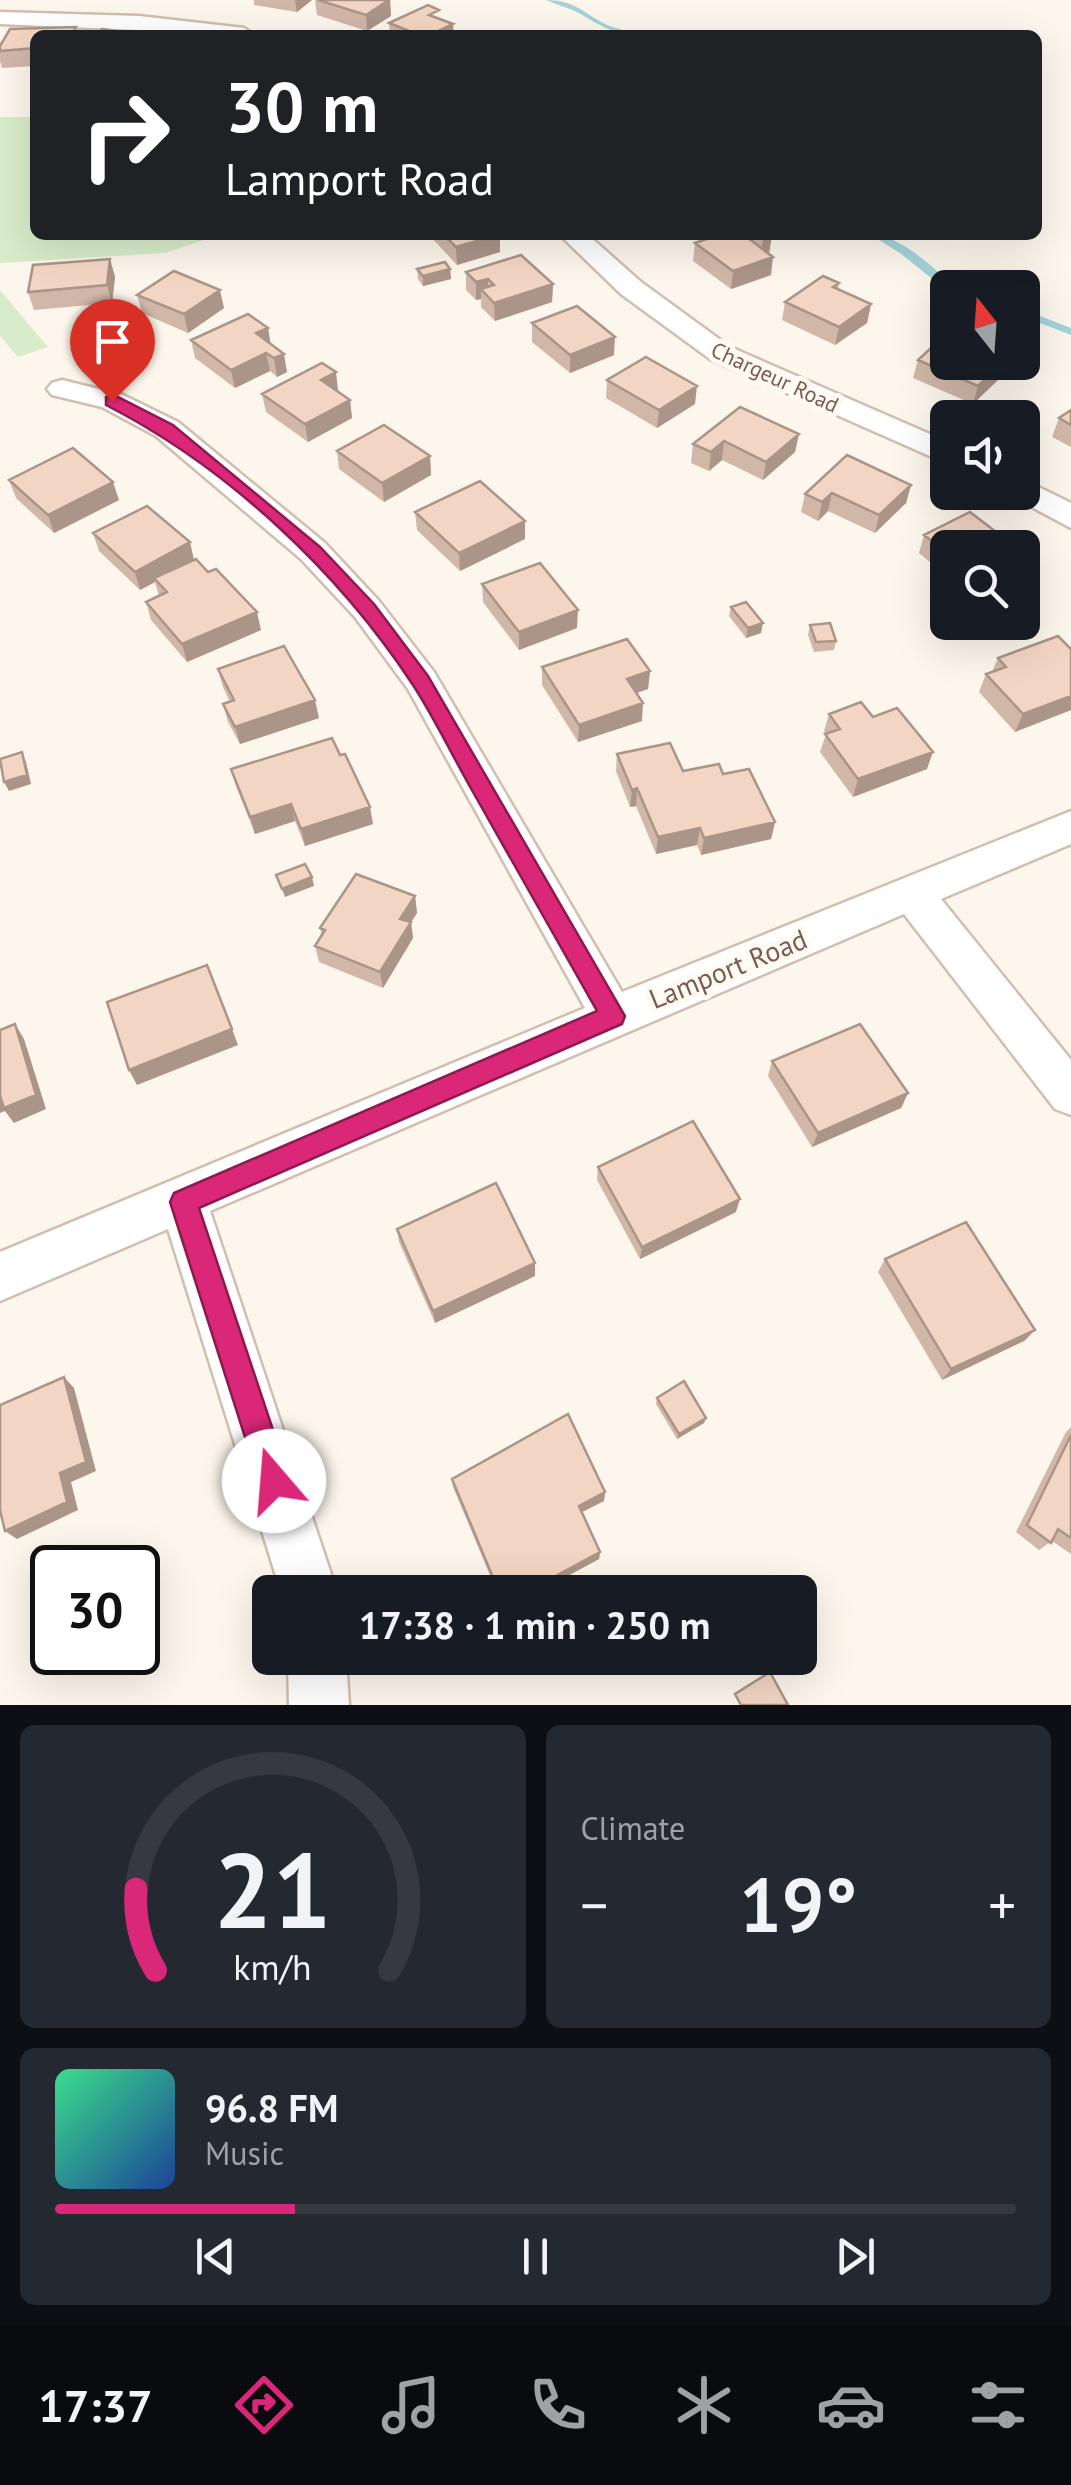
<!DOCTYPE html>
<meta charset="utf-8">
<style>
body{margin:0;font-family:"PT Sans",sans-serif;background:#242831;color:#f1f3f6;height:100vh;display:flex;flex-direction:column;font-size:38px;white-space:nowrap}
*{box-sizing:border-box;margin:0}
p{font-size:32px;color:#9ea1a6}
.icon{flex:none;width:55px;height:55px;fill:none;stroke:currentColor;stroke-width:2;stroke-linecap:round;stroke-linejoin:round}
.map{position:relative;height:1705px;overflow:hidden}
.details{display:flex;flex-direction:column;gap:20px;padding:20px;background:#0d0f14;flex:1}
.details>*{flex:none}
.guide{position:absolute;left:30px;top:30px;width:1012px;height:210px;border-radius:15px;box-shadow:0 10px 40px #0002;background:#202124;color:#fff;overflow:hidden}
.needle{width:65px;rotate:343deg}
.tools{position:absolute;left:930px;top:270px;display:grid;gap:20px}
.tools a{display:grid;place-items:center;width:110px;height:110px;border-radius:15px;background:#171b24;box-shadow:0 10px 40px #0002;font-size:50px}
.speed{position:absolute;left:30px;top:1545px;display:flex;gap:20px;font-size:50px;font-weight:700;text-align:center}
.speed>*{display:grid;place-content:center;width:130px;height:130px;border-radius:50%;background:#171b24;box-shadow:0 10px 40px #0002;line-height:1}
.speed .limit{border:5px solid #111;border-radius:15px;background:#fff;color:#111}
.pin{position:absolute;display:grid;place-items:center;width:85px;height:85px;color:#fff;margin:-102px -42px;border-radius:50% 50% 50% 0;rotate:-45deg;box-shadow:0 0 10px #0007}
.pin .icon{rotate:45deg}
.me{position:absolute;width:110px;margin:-55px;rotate:342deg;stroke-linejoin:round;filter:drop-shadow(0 0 8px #0008)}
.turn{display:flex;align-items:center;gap:35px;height:210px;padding:0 30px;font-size:45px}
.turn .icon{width:130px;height:130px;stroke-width:2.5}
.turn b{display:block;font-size:70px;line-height:85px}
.big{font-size:75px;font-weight:700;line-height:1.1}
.details .tile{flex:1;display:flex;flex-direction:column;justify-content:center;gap:15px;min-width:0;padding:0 35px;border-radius:15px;background:#242831}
.details .dial{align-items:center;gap:0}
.dial svg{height:260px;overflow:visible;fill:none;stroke:#363941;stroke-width:7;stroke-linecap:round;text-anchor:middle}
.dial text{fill:#f1f3f6;stroke:none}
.song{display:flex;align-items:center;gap:30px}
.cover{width:120px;height:120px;border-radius:15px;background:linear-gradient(135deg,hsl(150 70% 55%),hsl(220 70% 35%))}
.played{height:10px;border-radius:5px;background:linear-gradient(90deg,#db2777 25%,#363941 25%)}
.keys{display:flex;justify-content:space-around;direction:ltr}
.heat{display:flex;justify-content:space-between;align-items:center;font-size:55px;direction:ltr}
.details .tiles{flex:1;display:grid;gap:20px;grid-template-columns:1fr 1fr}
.tile:last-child{grid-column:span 2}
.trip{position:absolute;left:252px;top:1575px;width:565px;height:100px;border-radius:15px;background:#171b24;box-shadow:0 10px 40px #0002;font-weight:700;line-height:100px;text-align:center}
.menu{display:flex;height:160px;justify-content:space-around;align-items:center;background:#090b0e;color:#9ea1a6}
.menu .icon{width:70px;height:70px}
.menu .selected{color:#db2777}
.menu b{font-size:45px;color:#f1f3f6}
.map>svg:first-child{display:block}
.green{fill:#d8ecc9}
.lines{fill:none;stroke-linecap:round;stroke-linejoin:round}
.stream{fill:#a5d3da;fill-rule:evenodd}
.street-casing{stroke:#d1beb0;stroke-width:5}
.street{fill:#fff;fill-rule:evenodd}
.wall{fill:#d1b7a8}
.shaded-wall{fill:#aa9588}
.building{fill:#f3d5c3;stroke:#aa9588;stroke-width:2.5}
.route{fill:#db2777;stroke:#8e194d;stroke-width:2.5}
.labels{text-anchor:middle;stroke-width:10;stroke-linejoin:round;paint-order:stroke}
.far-street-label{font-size:22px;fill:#7a5c4d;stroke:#fffaf3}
.street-label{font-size:28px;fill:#7a5c4d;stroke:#fffaf3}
</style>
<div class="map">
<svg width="1071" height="1705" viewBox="0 0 1071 1705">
<rect width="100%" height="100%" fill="#fdf6ec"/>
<path class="green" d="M0 117H35V235H219L165 253 0 263Z
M0 290 48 347 18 357 0 336Z"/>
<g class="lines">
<path class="stream" d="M546 0C575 0 583 13 607 25 617 29 629 31 638 35 613 35 598 24 577 12 567 7 556 5 546 0Z
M871 235C901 235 934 268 955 288H948L946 290 900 253Z
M1022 309 1071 328V335L1022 316Z"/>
<defs>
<path id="street" d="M0 12 139 16 244 28 255 35 0 24Z
M560 235H588L641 282 730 347 948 442V464L710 359 621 294Z
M62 380 123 395 178 422 325 543 379 601 434 672 622 992 1071 811V844L941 899 1071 1060V1115L1055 1109 904 914 210 1211 337 1592H281L168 1229 0 1301V1252L585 1008 408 689 355 617 301 559 156 436 102 407 52 395 47 389 52 383Z
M1022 479 1071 503V528L1011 496 1008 492H1022Z
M288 1658H346L349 1705H289Z"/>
</defs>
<use href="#street" class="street-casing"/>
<use href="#street" class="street"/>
</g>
<path class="wall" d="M254 0H312L297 12 254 5Z
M315 0H390L391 16 367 31 317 15Z
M440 19 454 35H390L389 23Z
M35 35V66L2 68 0 61V46Z
M429 235H500V252L457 265Z
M718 235H771L769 254 771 275 731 289 693 261 695 243Z
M110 259 115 277 112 303 34 310 28 292Z
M417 269H450L451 279 423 286 418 279Z
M466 272 553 284 552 302 495 321 481 307V299L476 300 466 290Z
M839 283 838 290 871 304 867 323 835 345 782 320 785 302Z
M137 295 224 308 188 333 142 313Z
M532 323 614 355 570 373 532 342Z
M268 328 270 344 287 372 277 377 270 371 235 388 195 358 191 340Z
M918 360 1000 378 973 404 913 378Z
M607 380 695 404 657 428 606 398Z
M338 390 350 400 352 418 308 442 266 412 262 394Z
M1071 410V447L1052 437 1059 418Z
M799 434 795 452 763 480 722 460 709 471 691 463 693 444Z
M337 451 430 456 431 475 384 502 339 469Z
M9 480 119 500 54 533 16 498Z
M911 485 906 503 875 533 828 511 818 521 801 512 805 494Z
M415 512 525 539 460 571 417 530Z
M93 533 194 560 261 630 187 662 151 620 146 602 159 596 155 582 140 590 99 551Z
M924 535 948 548V598L937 590 942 572 919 553Z
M482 584 577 628 519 650 483 602Z
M731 607 761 633 746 638 729 616Z
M810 625 836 641 834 650 814 652 808 635Z
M1071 649V710L1015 732 979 692 986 674 992 672 998 658Z
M542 667 650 671 648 689 636 693 642 721 578 742 542 685Z
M218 669 319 718 240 744 228 722 223 704 230 702 223 687Z
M829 714 873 717 927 769 853 797 820 752 826 734 824 731Z
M617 754 683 771 723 774 775 822 771 839 701 855 697 845 656 854 636 806 630 807 616 771Z
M231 769 373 824 305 846 295 821 255 834 236 786Z
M415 896 417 913 411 922 413 938 383 988 319 962 315 946 322 935 320 928Z
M772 1061 908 1093 901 1108 812 1147 768 1076Z
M598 1167 736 1212 640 1259 597 1180Z
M397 1229 535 1276 435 1323 399 1242Z
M885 1259 1035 1330 1024 1341 942 1380 878 1272Z
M657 1398 706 1418 704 1423 677 1439 656 1404Z
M1071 1427V1554L1052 1541 1039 1550 1016 1532 1066 1432Z
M452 1479 605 1492 604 1501 582 1512 600 1552 599 1559 538 1592H497L453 1487Z"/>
<path class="shaded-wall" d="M295 0H312L297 12Z
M390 0 391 16 367 31 366 15Z
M453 24 454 35H430Z
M500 235V252L457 265 456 247Z
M772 236 769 253 760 257 763 239Z
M773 257 771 275 731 289 733 271Z
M110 259 115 277 112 303 107 285Z
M450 269 451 279 423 286V276Z
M488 279V297L481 289V299L476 300V282Z
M553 284 552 302 495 321 494 303Z
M220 290 224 308 188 333 184 314Z
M871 304 867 323 835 345 839 327Z
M268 328 271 346 256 333Z
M615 337 614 355 570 373V355Z
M266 353 270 371 235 388 231 370Z
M284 354 287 372 277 377 274 358Z
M1003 362H1005L1000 378 973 404 978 386Z
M336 372 338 390 323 398 321 380Z
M697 386 695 404 657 428 659 410Z
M350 400 352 418 308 442 305 424Z
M799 434 795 452 763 480 766 462Z
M724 441 722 460 709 471 711 452Z
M430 456 431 475 384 502 382 483Z
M113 482 119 500 54 533 48 515Z
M911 485 906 503 875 533 879 515Z
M832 493 828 511 818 521 822 502Z
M525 521V539L460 571 459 553Z
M190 542 194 560 154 578 155 582 140 590 135 572Z
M578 610 577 628 519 650V632Z
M257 612 261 630 187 662 182 644Z
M763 623 761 633 746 638 748 628Z
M650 671 648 689 625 697 627 679Z
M1071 696V710L1015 732 1023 714Z
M315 700 319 718 240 744 235 727Z
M643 703 642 721 578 742 579 725Z
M22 752 26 762 31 784 9 791 4 782Z
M933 752 927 769 853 797 858 779Z
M637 788 636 806 630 807 632 790Z
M291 804 295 821 255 834 250 817Z
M370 807 373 824 305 846 301 829Z
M775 822 771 839 701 855 704 838Z
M700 828 697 845 656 854 658 837Z
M312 877 314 886 285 897 282 889Z
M415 896 417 913 411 922 413 938 383 988 380 972 400 919Z
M15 1024 24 1039 46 1109 14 1123 5 1111 0 1113V1095Z
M232 1029 238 1045 137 1085 129 1070Z
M908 1093 901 1108 812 1147 818 1133Z
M740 1199 736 1212 640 1259 642 1247Z
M535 1263V1276L435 1323 433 1311Z
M1035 1330 1024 1341 942 1380 951 1369Z
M64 1377 74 1388 96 1471 71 1482 78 1510 17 1539 5 1531 60 1473Z
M706 1418 704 1423 677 1439 679 1434Z
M605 1492 604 1501 578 1514 579 1506Z
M600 1552 599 1559 538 1592H526Z"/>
<path class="building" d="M318 0H389L366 15Z
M428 5 439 10 429 15 453 24 430 35H419L389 23Z
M76 27 72 35H35V48L0 51V46L10 29Z
M102 29 142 35H96Z
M444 235H498L456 247Z
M718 235H756L748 238 773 257 733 271 695 243Z
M521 255 553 284 494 303 481 289 494 285 488 279 476 282 466 272Z
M110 259 107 285 28 292 33 265Z
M445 262 450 269 423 276 417 269Z
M174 271 220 290 184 314 137 295Z
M823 276 839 283 833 287 871 304 839 327 785 302Z
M577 306 615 337 570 355 532 323Z
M248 314 268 328 256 333 284 354 274 358 266 353 231 370 191 340Z
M948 332V362H1003L978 386 918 360Z
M646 357 697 386 659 410 607 380Z
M322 363 336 372 321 380 350 400 305 424 262 394Z
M740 407 799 434 766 462 724 441 711 452 693 444Z
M1071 410V425L1059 418Z
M384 425 430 456 382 483 337 451Z
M73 448 113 482 48 515 9 480Z
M847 455 911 485 879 515 832 493 822 502 805 494Z
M480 481 525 521 459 553 415 512Z
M147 506 190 542 135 572 93 533Z
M970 512 1017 548H948V553L924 535Z
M196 559 208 572 216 569 257 612 182 644 146 602 167 592 154 578Z
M540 563 578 610 519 632 482 584Z
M746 602 763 623 748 628 731 607Z
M830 623 836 641 816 642 810 625Z
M1058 636 1071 649V696L1023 714 986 674 1006 667 998 658Z
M627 639 650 671 627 679 643 703 579 725 542 667Z
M284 646 315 700 235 727 223 704 234 700 218 669Z
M861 702 873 717 897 708 933 752 858 779 825 734 840 729 829 714Z
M332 738 340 755 345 754 370 807 301 829 291 804 250 817 231 769Z
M670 743 683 771 719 764 723 774 749 769 775 822 704 838 700 828 658 837 637 788 632 790 617 754Z
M22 752 27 775 4 782 0 759Z
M305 864 312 877 282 889 276 875Z
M356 874 415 896 400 919 411 922 380 972 315 946 325 930 320 928Z
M207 965 232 1029 129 1070 107 1002Z
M15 1024 36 1095 4 1108 0 1096V1030Z
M860 1024 908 1093 818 1133 772 1061Z
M693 1121 740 1199 642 1247 598 1167Z
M496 1183 535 1263 433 1311 397 1229Z
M966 1222 1035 1330 951 1369 885 1259Z
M64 1377 86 1462 60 1473 67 1502 5 1531 0 1510V1405Z
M684 1381 706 1418 679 1434 657 1398Z
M568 1414 605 1492 579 1506 600 1552 526 1592H499L452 1479Z
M1071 1435V1538L1058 1529 1051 1543 1027 1525Z
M770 1672 788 1705H741L735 1694Z"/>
<path class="route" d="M106 397H118L173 425 320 547 374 604 428 676 625 1016 622 1024 199 1208 290 1481 285 1492 274 1496 263 1492 259 1481 170 1202 174 1193 597 1011C556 938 514 865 473 792 453 757 435 719 413 685 338 571 227 467 106 405Z"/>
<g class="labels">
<g class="far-street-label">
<text transform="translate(775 377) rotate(25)" y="8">Chargeur Road</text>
</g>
<g class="street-label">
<text transform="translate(728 969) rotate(-22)" y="10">Lamport Road</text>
</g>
</g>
</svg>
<div class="tools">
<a><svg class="needle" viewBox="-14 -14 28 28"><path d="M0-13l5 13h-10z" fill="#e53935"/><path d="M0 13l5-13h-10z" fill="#9ea1a6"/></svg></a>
<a><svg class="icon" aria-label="sound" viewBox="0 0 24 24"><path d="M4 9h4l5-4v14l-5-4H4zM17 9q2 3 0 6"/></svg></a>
<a><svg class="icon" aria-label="search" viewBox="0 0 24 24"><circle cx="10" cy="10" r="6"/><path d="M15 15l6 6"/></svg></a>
</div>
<div class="speed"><div class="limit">30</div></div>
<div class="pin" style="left:112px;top:401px;background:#d93025"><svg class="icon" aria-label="arrive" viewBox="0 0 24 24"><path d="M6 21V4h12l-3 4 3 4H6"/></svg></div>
<svg class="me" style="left:274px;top:1481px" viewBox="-20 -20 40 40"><circle r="19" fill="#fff"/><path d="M0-13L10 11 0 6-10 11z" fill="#db2777"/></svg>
<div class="trip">17:38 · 1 min · 250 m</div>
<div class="guide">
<div class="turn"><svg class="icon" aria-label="right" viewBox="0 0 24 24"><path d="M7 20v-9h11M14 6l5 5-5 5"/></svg><div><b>30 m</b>Lamport Road</div></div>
</div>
</div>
<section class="details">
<div class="tiles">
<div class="tile dial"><svg viewBox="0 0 100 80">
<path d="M14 69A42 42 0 1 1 86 69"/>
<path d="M14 69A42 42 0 0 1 8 44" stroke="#db2777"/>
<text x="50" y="56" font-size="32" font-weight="700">21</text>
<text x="50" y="72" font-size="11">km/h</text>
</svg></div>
<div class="tile"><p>Climate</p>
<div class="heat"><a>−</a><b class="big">19°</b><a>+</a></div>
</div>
<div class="tile">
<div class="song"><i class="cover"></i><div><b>96.8 FM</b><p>Music</p></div></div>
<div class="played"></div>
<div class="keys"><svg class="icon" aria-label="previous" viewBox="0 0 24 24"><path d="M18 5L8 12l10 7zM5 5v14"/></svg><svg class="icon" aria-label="pause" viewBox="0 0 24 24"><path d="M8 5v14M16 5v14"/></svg><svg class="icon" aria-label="next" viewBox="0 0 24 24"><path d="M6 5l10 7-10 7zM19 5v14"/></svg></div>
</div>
</div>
</section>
<nav class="menu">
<b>17:37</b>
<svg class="icon selected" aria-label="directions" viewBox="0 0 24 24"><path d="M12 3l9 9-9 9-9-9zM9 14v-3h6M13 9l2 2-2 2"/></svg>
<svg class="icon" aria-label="music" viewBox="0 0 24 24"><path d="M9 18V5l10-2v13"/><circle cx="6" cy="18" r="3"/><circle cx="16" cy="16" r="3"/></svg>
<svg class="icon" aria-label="phone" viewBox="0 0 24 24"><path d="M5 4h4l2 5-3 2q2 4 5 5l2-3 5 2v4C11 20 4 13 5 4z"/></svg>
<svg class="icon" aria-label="climate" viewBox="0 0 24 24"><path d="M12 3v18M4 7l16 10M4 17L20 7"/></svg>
<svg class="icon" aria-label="car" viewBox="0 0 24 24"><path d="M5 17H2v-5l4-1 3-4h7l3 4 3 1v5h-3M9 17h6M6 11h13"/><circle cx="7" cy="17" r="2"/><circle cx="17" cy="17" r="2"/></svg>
<svg class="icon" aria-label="filters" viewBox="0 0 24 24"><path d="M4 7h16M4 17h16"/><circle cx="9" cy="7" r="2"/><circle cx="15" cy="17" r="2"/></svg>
</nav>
